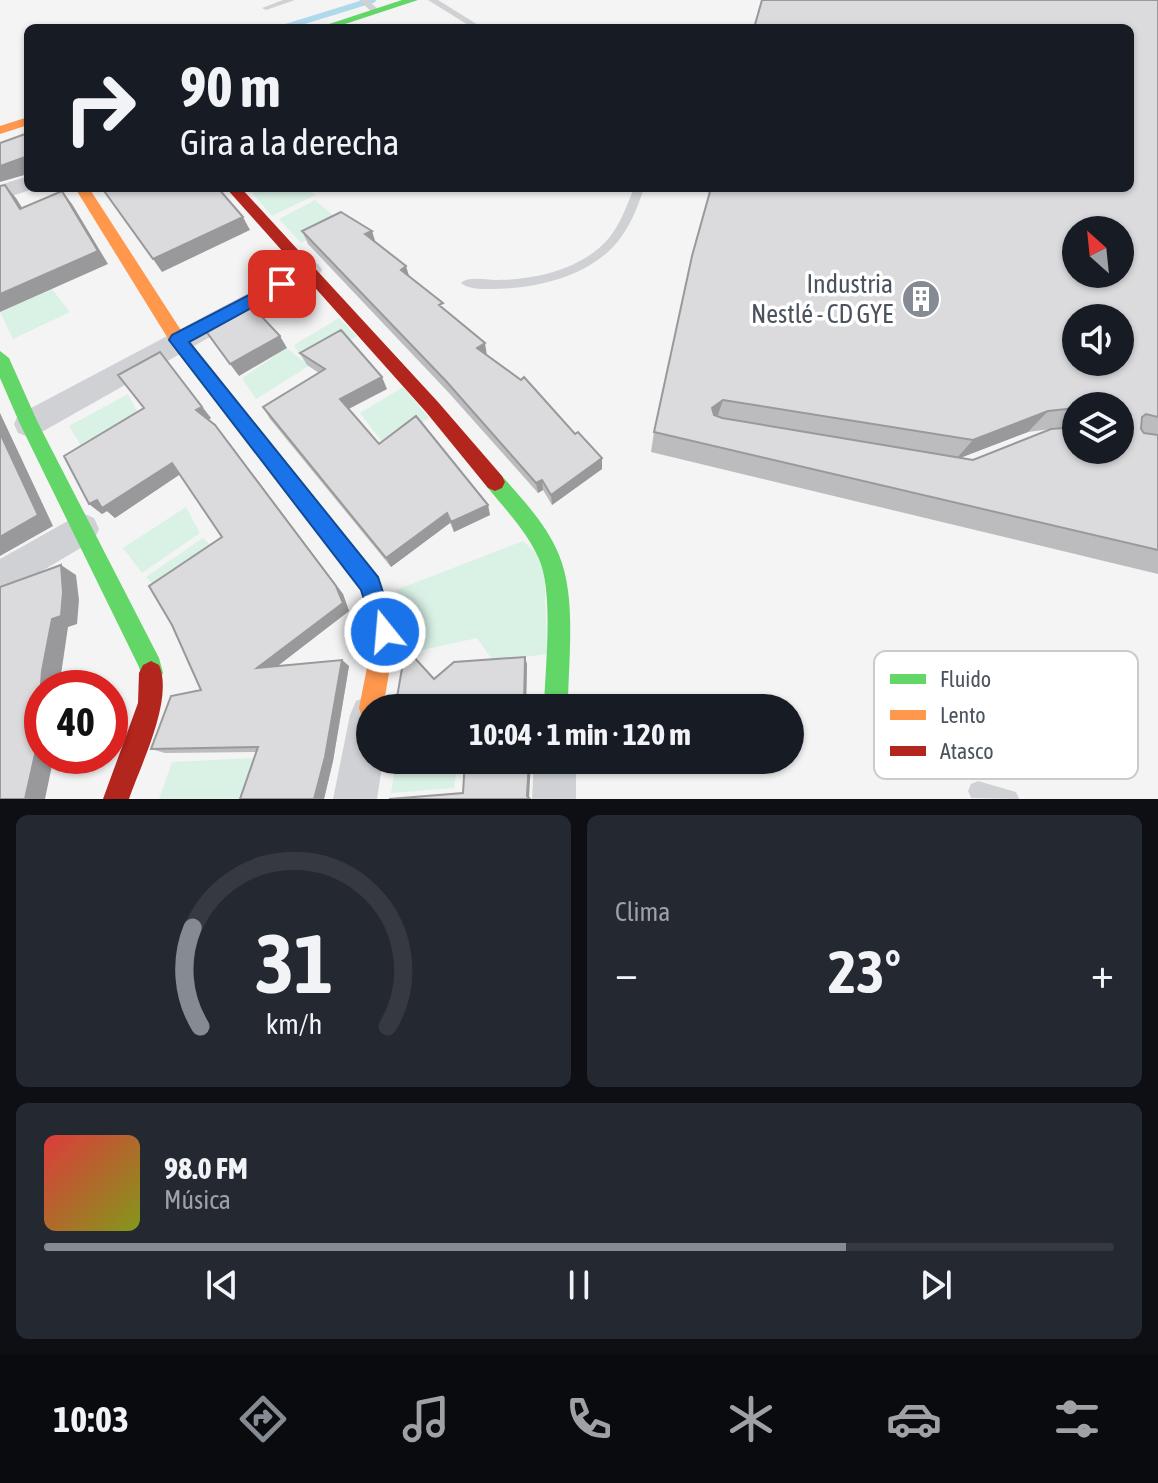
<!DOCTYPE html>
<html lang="es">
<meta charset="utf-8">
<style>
body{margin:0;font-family:"Asap Condensed",sans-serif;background:#242831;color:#f1f3f6;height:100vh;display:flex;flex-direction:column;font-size:30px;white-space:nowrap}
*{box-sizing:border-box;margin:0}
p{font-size:26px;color:#9ea1a6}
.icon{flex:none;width:44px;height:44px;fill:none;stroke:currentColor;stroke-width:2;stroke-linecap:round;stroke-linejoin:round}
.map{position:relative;height:799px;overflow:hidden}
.details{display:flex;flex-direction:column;gap:16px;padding:16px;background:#0d0f14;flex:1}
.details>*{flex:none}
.guide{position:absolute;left:24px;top:24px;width:1110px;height:168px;border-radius:12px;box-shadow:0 2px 6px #0004;background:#171b24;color:#f1f3f6;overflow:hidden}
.needle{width:52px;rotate:333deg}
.buttons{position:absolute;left:1062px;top:216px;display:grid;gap:16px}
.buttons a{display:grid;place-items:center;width:72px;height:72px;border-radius:50%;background:#171b24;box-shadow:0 2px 6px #0004;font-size:40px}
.speed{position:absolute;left:24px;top:670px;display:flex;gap:16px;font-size:40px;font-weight:700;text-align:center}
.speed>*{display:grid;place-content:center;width:104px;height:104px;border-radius:50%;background:#171b24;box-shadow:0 2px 6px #0004;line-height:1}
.speed .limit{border:12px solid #d22;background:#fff;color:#111}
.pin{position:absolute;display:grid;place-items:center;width:68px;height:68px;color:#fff;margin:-34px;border-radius:16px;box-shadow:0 4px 12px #0006}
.me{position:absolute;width:88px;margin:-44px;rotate:343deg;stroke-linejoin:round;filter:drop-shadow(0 0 6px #0008)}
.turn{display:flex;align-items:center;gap:28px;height:168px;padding:0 24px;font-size:36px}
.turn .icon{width:104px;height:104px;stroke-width:2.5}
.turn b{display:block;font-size:56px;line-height:68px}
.big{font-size:60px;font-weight:700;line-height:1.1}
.details .card{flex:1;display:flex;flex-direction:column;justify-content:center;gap:12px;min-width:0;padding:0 28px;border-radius:12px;background:#242831}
.details .dial{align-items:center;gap:0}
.dial svg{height:208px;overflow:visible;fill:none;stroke:#363941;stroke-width:7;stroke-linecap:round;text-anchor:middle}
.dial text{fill:#f1f3f6;stroke:none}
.song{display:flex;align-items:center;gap:24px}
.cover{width:96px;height:96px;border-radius:12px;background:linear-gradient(135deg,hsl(0 70% 55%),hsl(70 70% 35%))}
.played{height:8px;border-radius:4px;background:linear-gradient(90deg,#868b93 75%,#363941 75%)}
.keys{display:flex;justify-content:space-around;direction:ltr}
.heat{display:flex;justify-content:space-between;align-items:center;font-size:44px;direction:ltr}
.details .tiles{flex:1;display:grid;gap:16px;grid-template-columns:1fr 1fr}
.card:last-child{grid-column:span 2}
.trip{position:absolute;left:356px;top:694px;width:448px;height:80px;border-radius:40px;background:#171b24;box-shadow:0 2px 6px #0004;font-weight:700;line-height:80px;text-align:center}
.dock{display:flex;height:128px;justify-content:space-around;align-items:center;background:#090b0e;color:#9ea1a6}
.dock .icon{width:56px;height:56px}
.dock .on{color:#868b93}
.dock b{font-size:36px;color:#f1f3f6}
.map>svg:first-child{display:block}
.green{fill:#daf1e6}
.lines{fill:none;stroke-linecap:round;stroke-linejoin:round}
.stream{stroke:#b1d9ec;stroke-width:6}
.lane{fill:#cfd1d4;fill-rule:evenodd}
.street{fill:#cfd1d4;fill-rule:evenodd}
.fast{fill:#63d668;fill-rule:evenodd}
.slow{fill:#ff974d;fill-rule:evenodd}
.jam{fill:#b3261e;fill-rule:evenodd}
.wall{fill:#bcbcbe;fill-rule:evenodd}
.shaded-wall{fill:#99999b}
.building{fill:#dbdbdd;stroke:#99999b;stroke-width:2;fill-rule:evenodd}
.route{fill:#1a73e8;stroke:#114b97;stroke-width:2}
.labels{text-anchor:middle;stroke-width:7;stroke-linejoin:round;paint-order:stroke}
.poi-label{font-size:26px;fill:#4b535f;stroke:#fff;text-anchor:end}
.key{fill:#fff;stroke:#c9cbcf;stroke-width:2}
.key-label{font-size:22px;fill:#4b535f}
</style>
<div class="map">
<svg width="1158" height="799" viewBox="0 0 1158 799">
<rect width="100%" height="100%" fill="#f4f4f4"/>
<path class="green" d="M248 188H308L315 195 272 216Z
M315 200 341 222 301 243 279 219Z
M52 289 70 312 13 339 0 312Z
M339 318 357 336 256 399 242 378 287 348 304 362 294 345Z
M403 387 429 418 385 446 360 413Z
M128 394 143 423 87 455 69 426Z
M186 507 200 533 142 573 123 548Z
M203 538 216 551 159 591 146 577Z
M523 541 544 560 547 654 493 661 477 638 413 652 396 590Z
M254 758 240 799H159L172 762Z
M396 760H458L454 788 391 793Z"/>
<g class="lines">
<path class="stream" d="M282 28 373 0"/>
<path class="lane" d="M283 0H295L266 10 262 8Z
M359 0H368L380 11 373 13Z
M428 0H438L483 28H473Z
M634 188H644C637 209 628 232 612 248 581 279 532 289 490 289 480 289 468 289 461 283 469 276 485 280 496 280 535 280 583 269 609 238 621 223 627 205 634 188Z
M978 781 1016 792 1019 799 971 798 968 791 971 784Z"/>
<path class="street" d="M28 176V188H36L0 200V185Z
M309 261 318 264 322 270 318 276 40 433 29 437 18 433 14 424 18 415Z
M82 513 94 518 99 529 94 540 0 596V559Z
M370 695 384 701 387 708H370V760H383L377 799H333L350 715 356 701Z
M534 760H576V799H532Z"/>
<path class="fast" d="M402 0H418L333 28H317Z
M0 351 9 358 38 423 159 658 163 673 159 681 151 685 143 681 139 667 20 424 0 378Z
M495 473 502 476C523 500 547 525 559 555 577 598 568 662 568 708H544C545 669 554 593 539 559 528 533 506 510 488 488L485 482 488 476Z"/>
<path class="slow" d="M28 117V125L0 134V126Z
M75 188H89L184 335 378 577 396 632 383 708H370V720L362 717 359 708 374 632 361 589 172 345Z"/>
<path class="jam" d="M226 188H241L438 402 502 476 505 482 502 488 495 491 488 488 426 412Z
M151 661 159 665C174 699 141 764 129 799H103L138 703 139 673 143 665Z"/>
</g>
<path class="wall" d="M1158 0V574L651 452 654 432ZM1076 406H1120L1076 450ZM1066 427 1070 428 973 460 959 458 1028 432Z
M302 231H372L375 242 409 276 444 309 487 355 602 469 552 505 543 490 538 493 449 393 308 244Z
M300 353 387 389 349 409 379 444 488 505 490 515 454 532 450 523 391 567 270 419 263 407 319 373 307 365Z
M144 408 211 418 208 420 224 436 343 594 349 611 277 666 342 660 349 666 333 761 324 799H240L257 752 165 753 151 749 201 690 222 537 180 474 115 518 107 511 102 514 89 504Z
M527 664 526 704H467L446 708H379L396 703 434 679Z"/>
<path class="shaded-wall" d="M28 156V174L0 182V166Z
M5 185 16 198 31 222 20 209Z
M62 191 72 204 108 264 0 312V294Z
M243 217 250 230 162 272 153 259Z
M372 231 376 244 365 234Z
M406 266 410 279 401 270Z
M280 336 287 348 239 376 230 364Z
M485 343 487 356 477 348Z
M160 352 211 418 205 422 196 410Z
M382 377 387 389 346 410 340 399Z
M723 400 716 421 712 408Z
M1048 411 1028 432 955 460 973 440Z
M0 413 53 526 0 556Z
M224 436 343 594 349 611 266 675 257 668Z
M602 458V469L552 505 551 495Z
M172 463 182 473 115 518 107 511 102 514 89 504Z
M542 480 543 490 538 493 536 483Z
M488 505 490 515 454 532 451 522Z
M447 513 450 523 391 567 386 558Z
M61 565 76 575 79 600 77 624 68 627 59 688H42V756H54L45 799H25L42 671Z
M525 657 527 664 526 708 524 704Z
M342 660 349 666 333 761 324 799H314Z
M529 760H531L529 799 527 796Z"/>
<path class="building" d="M762 0H1158V417L1146 414 1142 417 1141 429 1144 433 1158 435V550L654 432 692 256 711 188H1130V28H754ZM1076 230H1120V274H1076ZM1076 318H1120V362H1076ZM723 400 973 440 1048 411 1076 408V406H1120V450H1076V427L1051 429 973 460 722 418 714 415 712 408Z
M28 133V156L0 166V143Z
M5 185 20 209 62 191 98 251 0 294V186Z
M102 188H218L243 217 153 259Z
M341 212 372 231 365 234 406 266 401 270 443 303 439 305 485 343 477 348 521 380 524 377 575 434 578 432 602 458 551 495 542 480 536 483 446 381 302 231Z
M248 302 280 336 230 364 203 327Z
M341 330 382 377 340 399 379 444 416 416 488 505 451 522 447 513 386 558 263 407 325 369 300 353Z
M160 352 202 407 196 410 215 425 336 586 343 603 257 668 342 660 325 757 314 799H240L258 747 151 749 171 696 201 690 172 625 149 586 222 537 172 463 102 508 97 500 89 504 64 456 144 408 118 375Z
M0 433 38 515 0 537Z
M61 565 63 592 61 616 52 619 42 671 36 750 25 799H0V587Z
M412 655 434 679 454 662 525 657 524 704 547 705V708H467L468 698 408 708H379L380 705 396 703 404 657Z
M465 760H529L527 796 530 799H389L463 793Z"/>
<path class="route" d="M282 278 290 284 288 288 189 342 378 577 396 632 393 640 385 643 377 640 361 590 169 340 172 335Z"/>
<defs>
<symbol id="building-disc" viewBox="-11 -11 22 22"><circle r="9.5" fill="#868b93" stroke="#fff"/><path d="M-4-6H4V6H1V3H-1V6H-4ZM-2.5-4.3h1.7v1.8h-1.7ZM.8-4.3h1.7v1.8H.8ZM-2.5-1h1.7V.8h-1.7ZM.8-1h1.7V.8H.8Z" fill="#fff"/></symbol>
</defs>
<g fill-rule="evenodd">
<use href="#building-disc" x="899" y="277" width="44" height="44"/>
</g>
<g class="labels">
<g class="poi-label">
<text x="893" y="293">Industria<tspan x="893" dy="30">Nestlé - CD GYE</tspan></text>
</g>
</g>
<rect x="874" y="651" width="264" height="128" rx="12" class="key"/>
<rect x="890" y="674" width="36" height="10" fill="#63d668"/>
<rect x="890" y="710" width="36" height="10" fill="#ff974d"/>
<rect x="890" y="746" width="36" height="10" fill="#b3261e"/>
<g class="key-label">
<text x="940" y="687">Fluido</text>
<text x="940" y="723">Lento</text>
<text x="940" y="759">Atasco</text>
</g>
</svg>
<div class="buttons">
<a><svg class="needle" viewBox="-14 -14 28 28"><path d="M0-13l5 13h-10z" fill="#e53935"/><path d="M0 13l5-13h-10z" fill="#9ea1a6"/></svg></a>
<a><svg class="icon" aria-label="sound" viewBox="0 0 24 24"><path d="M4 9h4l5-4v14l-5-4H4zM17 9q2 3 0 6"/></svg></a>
<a><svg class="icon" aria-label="layers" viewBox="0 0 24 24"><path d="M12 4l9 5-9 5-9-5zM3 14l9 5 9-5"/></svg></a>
</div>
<div class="speed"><div class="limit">40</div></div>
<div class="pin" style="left:282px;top:284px;background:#d93025"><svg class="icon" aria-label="arrive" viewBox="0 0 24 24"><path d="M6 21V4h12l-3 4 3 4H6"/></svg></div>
<svg class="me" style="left:385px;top:632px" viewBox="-20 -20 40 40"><circle r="17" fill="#1a73e8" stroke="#fff" stroke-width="3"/><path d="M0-11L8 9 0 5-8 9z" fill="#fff"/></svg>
<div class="trip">10:04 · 1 min · 120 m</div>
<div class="guide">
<div class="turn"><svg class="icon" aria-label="right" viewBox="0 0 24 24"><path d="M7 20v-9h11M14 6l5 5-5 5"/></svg><div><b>90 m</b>Gira a la derecha</div></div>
</div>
</div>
<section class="details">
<div class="tiles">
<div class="card dial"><svg viewBox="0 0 100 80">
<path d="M14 69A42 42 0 1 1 86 69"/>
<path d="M14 69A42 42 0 0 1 11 31" stroke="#868b93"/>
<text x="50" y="56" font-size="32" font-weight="700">31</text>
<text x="50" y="72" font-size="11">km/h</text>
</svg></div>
<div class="card"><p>Clima</p>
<div class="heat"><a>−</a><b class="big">23°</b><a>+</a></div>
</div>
<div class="card">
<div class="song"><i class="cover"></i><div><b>98.0 FM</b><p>Música</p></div></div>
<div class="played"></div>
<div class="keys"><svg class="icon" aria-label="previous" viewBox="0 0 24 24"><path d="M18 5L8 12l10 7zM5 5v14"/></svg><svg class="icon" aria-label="pause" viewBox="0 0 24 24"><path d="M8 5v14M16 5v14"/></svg><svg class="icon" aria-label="next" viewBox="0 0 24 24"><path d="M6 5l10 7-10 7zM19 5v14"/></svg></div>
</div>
</div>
</section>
<nav class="dock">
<b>10:03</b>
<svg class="icon on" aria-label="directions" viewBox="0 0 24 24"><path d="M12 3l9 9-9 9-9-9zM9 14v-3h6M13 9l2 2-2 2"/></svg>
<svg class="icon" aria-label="music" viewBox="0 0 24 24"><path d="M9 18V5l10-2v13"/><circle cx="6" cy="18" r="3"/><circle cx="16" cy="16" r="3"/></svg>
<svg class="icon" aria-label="phone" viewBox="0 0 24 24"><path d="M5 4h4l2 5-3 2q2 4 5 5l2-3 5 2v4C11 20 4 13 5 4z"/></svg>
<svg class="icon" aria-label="climate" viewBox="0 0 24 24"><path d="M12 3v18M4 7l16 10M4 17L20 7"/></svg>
<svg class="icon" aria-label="car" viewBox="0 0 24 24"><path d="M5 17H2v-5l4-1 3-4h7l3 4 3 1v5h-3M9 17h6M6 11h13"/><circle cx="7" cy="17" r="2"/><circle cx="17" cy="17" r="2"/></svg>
<svg class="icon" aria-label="filters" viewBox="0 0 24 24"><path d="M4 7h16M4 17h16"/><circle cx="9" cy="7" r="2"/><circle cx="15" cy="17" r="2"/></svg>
</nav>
